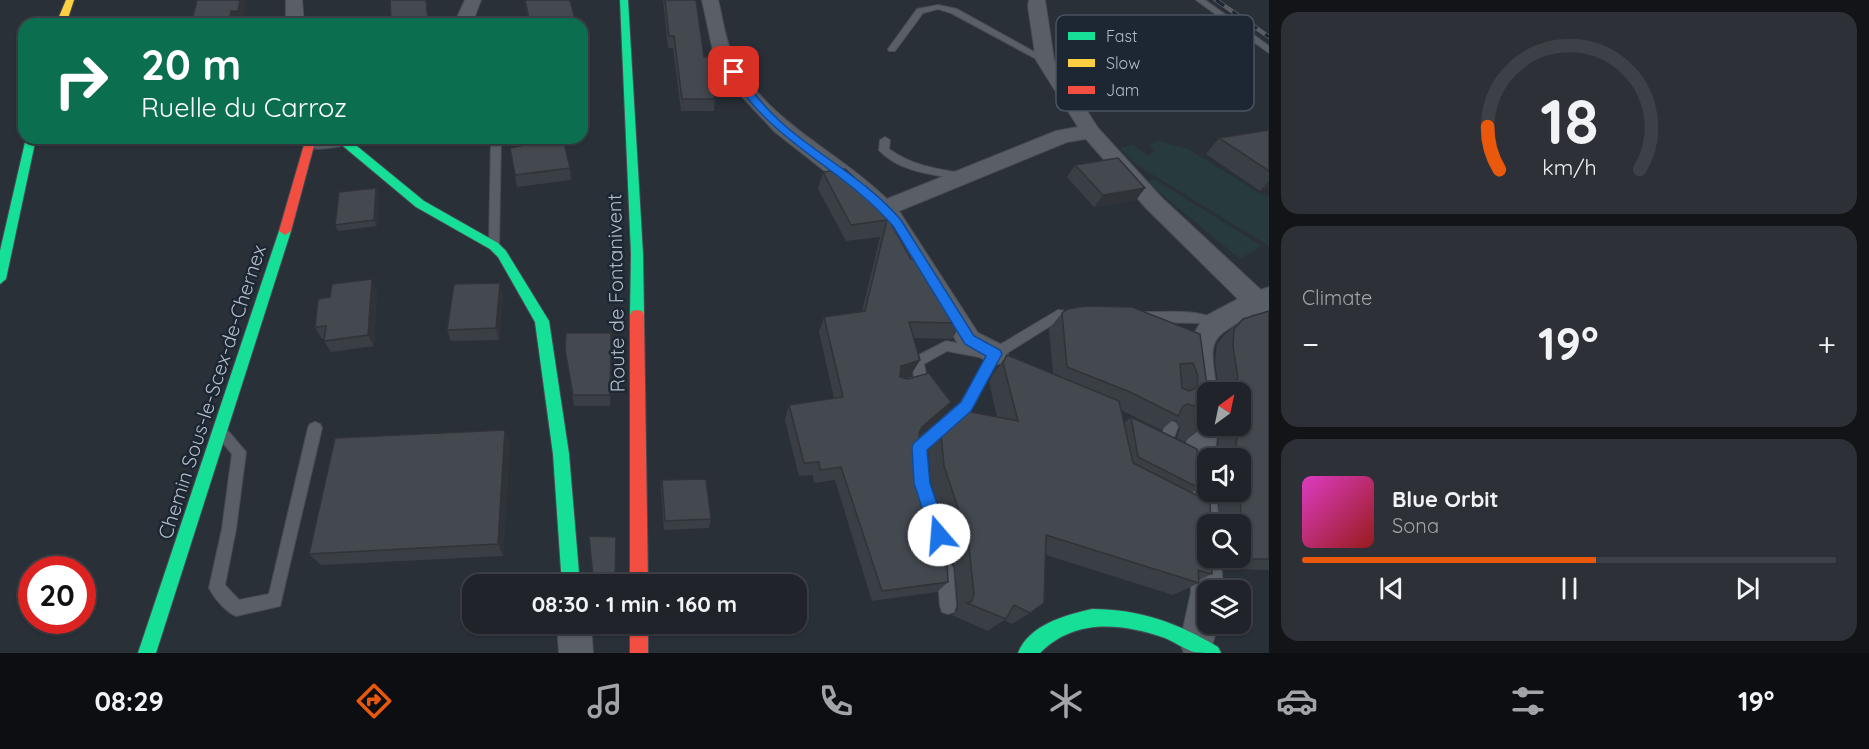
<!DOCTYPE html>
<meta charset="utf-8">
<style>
body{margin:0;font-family:Quicksand,sans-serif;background:#2d3036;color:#f1f3f6;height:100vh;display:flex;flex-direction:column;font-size:22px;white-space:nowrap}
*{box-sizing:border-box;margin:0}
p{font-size:20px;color:#a2a4a8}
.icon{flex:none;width:33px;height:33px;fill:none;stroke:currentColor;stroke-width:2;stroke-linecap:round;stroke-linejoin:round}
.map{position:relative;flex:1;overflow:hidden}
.panel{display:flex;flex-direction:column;gap:12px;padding:12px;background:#121417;width:600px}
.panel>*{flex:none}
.banner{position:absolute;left:18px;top:18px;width:570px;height:126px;border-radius:18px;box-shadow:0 2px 4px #0004,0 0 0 2px #3d4147;background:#0b6e4f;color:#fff;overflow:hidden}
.needle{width:39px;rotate:33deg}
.controls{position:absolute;left:1197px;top:382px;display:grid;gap:12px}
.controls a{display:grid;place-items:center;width:54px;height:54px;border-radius:12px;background:#20242a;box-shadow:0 2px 4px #0004,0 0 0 2px #3d4147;font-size:30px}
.speed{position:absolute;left:18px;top:556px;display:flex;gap:12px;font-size:30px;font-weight:700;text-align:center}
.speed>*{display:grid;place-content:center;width:78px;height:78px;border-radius:50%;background:#20242a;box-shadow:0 2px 4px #0004,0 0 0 2px #3d4147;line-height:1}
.speed .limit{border:9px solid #d22;background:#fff;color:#111}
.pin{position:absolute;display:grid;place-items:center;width:51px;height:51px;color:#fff;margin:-26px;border-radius:12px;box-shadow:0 3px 9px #0006}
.me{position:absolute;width:66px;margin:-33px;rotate:342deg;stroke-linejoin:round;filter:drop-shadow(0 0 4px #0008)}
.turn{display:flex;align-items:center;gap:21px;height:126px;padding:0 24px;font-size:27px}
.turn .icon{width:78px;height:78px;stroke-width:2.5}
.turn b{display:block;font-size:42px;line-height:51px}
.big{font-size:45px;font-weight:800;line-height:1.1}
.panel .widget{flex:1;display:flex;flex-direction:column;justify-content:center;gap:9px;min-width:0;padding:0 21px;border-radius:18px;background:#2d3036}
.panel .dial{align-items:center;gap:0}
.dial svg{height:156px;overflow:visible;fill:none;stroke:#3d4147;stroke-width:7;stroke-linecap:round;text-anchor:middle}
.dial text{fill:#f1f3f6;stroke:none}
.song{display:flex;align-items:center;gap:18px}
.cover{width:72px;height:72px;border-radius:9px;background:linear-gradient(135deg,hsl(310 70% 55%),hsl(0 70% 35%))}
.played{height:6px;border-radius:3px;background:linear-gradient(90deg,#ea580c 55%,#3d4147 55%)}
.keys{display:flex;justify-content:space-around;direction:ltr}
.heat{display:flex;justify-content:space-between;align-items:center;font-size:33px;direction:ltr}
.trip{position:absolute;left:462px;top:574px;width:345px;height:60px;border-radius:18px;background:#20242a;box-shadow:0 2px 4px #0004,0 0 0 2px #3d4147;font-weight:800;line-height:60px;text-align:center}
.dock{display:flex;height:96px;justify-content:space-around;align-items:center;background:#0d0e11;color:#a2a4a8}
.dock .icon{width:42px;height:42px}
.dock .on{color:#ea580c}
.dock b{font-size:27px;color:#f1f3f6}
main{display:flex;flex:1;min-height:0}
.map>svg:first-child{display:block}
.green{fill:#273a3e}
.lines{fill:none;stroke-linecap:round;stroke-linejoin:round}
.lane-casing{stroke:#484c53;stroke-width:2}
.street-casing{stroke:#484c53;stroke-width:2}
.fast-casing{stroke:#484c53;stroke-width:2}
.slow-casing{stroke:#484c53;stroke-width:2}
.jam-casing{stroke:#484c53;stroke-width:2}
.lane{fill:#5a5e66;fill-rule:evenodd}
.street{fill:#5a5e66;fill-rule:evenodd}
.fast{fill:#16e098;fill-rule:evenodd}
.slow{fill:#ffcf43;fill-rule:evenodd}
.jam{fill:#f24e42;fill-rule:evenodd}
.rail-casing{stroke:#595d64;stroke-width:4.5}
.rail{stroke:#1d2633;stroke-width:3;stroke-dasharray:10;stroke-linecap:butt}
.wall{fill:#3a3f45}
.shaded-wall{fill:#303338}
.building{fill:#444950;stroke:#303338;stroke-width:1.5;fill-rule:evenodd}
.route{fill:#1a73e8;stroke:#114b97;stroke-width:1.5}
.labels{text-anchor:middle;stroke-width:5;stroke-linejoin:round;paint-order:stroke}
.street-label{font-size:20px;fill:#b4bcc9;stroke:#1d2633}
.key{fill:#1d2633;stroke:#4a5360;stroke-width:1.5}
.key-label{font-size:16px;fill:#b4bcc9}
</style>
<main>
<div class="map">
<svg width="1269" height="653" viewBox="0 0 1269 653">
<rect width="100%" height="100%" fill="#2a3038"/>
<path class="green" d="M1158 141 1188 149 1261 194 1269 196V246L1137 165 1120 148 1132 145 1148 155 1156 151 1149 146Z
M1154 179 1262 246 1240 259 1147 182Z"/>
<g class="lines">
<defs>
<path id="lane" d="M1196 0H1205L1269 46V53Z
M938 5 957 9 1049 60 1042 62 951 13 938 9 923 13 895 51H889L888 49 917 9Z
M885 137 890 140 889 149C911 165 935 169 961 173L966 176 961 179C934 175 899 172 879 150L880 140Z
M491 138H501L499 246 494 250 489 246Z
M1058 310 1080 313 1082 316 1080 319 1060 320 999 358 971 410 926 449 927 461 925 465 920 467 915 465 912 447 914 443 961 402 991 350Z
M1142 312C1162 313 1207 307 1219 324L1217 327 1213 329 1199 323 1142 322 1138 320 1136 317 1138 314Z
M946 341 979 347 983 348 985 352 983 356 979 357 947 351 924 364 927 380 925 384 911 388 907 387 905 383 907 379 914 377 911 362 913 358Z
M1171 421 1176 423 1178 427 1171 445 1166 447 1161 445 1159 441 1166 423Z
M315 422 320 424 322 428 280 606 236 616C226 612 214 598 209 588L222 529 232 454 217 436 219 432 224 430 229 432 246 452 236 529 225 585 239 600 269 594 308 428 310 424Z
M945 560 950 563 953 568 956 606 954 612 948 614 942 612 940 606 937 568 940 563Z"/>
<path id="street" d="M286 0H302L304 24H286Z
M465 0H481L472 24H454Z
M702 0H718C723 19 725 41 734 58 768 123 837 150 887 199L1056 131 1078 127 1036 60 1028 6 1029 0H1045L1054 60 1098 128 1162 198 1261 290 1269 287V323L1260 320 1254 314C1205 340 1210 340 1217 393H1208V426H1218L1214 459H1208V492H1216L1219 525H1208V558H1221L1223 591H1208V624H1218L1210 653H1184L1180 643 1191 592 1185 450 1192 412 1185 348 1204 317 1238 299 1146 208 1086 139 1067 142 899 211 978 333 1004 346 1008 354 1004 362 995 365 960 347 889 229 845 187 775 132 734 88 713 51Z
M303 138H357L354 143C339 147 319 151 304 147L301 142Z
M557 624H591L593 653H559Z"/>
<path id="fast" d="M620 0H628L643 254 644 315 642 319H632L630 315 631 254Z
M26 138H36L6 279 0 284V251Z
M336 138H347L424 201 498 243 506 251 549 321 569 454 580 585H562L553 454 535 322 498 257 490 249 416 207 337 141Z
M285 227 291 231 156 653H138L279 231Z
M1092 609C1139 609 1178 623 1218 647L1221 653C1213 653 1201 653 1194 652 1184 649 1175 642 1165 638 1121 623 1075 618 1040 653H1018C1029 625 1065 615 1092 609Z"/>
<path id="slow" d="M66 0H74L66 24H56Z"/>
<path id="jam" d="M306 138H316L291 231 285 235 279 231Z
M637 310 642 311 644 315 648 585H630V315L632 311Z
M630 624H648V653H630Z"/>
</defs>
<use href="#lane" class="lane-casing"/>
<use href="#street" class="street-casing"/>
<use href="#fast" class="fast-casing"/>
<use href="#slow" class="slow-casing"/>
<use href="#jam" class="jam-casing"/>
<use href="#lane" class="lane"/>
<use href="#street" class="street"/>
<use href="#fast" class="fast"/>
<use href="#slow" class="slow"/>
<use href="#jam" class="jam"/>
<defs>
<path id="rail" d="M1216 0 1269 37"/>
</defs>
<use href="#rail" class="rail-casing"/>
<use href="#rail" class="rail"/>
</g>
<path class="wall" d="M524 0H570L575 19 576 24H529Z
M663 0H696L704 57 715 99 714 111H681L673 48H668Z
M1269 130V188L1260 191 1206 154 1219 138Z
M521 146 570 168 571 180 517 187 510 148Z
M1075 165 1145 188 1136 200 1094 207 1067 177Z
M823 172 888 211 886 214 911 259 962 323 952 339 913 338 911 375 903 378 941 416 919 436 922 471 948 582 937 592 872 601 835 480 814 483 813 475 799 476 785 420 789 405 834 398 819 332 824 317 862 311 880 237 846 241 818 189Z
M376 188 379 194 377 226 338 231 335 225Z
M377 291 374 346 331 352 324 341V338L322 339 315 327Z
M503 294 499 340 451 341 447 330Z
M1269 311V570L1230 569 1227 558H1240V525H1220L1218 492H1240V459H1214L1217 457 1220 426H1240V393H1213L1219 388 1215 362 1217 344 1225 334 1243 319Z
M1062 313 1200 334 1206 407 1203 410V427L1184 442 1177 438 1180 428 1177 421 1173 420 1161 430 1121 410 1124 423 1131 417 1199 488 1191 493 1212 574 1199 580V583L1173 595 1046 555 1030 613 1012 624 1004 620 988 631 952 615 956 612 958 606 953 552 931 483 928 450 941 433 997 417 989 382 993 374 1007 355 1053 374 1049 329Z
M611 333 610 406H574L565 350Z
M505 430 510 444 503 556 321 565 309 554Z
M662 480 711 519 709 528 664 530 661 490Z"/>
<path class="shaded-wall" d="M240 0H247L243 20 236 21 235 24H229L231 11Z
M426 0H427L428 5 430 24H393Z
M1269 181V188L1260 191Z
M376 188 379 194 377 226 374 220Z
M1145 188 1136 200 1094 207 1103 195Z
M372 279 377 291 374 346 368 335Z
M500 283 503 294 499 340 496 328Z
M611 333 612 345 610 406V395Z
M920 360 911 375 893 381 901 366Z
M951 402 941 416 913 441 922 427Z
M505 430 510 444 503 556 498 544Z"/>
<path class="building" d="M197 0H240L238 11H231L229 24H191Z
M390 0H426L428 20 391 24Z
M525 0H570L575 19 556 21 557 24H530Z
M665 0H696L704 57H709L715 99H682L674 36H669Z
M1269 130V171L1219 138Z
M520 138H563L570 168 515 175 510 148 521 146Z
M1118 158 1145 188 1103 195 1075 165Z
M845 169 885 206 888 211H884L911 259 923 261 962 323 909 322 920 360 901 366 900 377 908 379 929 373 951 402 922 427 919 433 922 471 946 541 948 582 882 591 841 467 820 470 819 462 804 463 789 405 843 397 824 317 865 311 887 220 851 225 823 172Z
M376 188 374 220 335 225 339 192Z
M372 279 368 335 324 341 326 326 315 327 318 299 330 297 332 284Z
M500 283 496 328 447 330 454 284Z
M1086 306 1132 307 1200 334 1208 393 1206 407 1203 408V427L1195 424 1198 413 1195 406 1188 404 1183 406 1178 416 1130 392 1067 367 1062 313 1068 309ZM1193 363 1198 376 1197 388 1189 391 1182 388 1180 364Z
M1269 311V559H1252L1241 515 1240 492V459H1231L1230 448 1236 446 1238 426H1240V393H1229L1228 381H1235L1238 378 1233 347 1234 329 1243 319Z
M566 333H611L610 395H573L565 350Z
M1007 355 1119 401 1133 463 1210 502 1211 525H1208V558H1212V574L1198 570 1199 583 1046 535 1044 603 1030 613 1014 605 1006 619 967 603 972 601 974 594 968 538 944 466 941 433 966 411 1018 421 1003 363Z
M1131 417 1197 449 1199 488 1138 457Z
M505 430 498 544 309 554 335 438Z
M706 479 711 519 665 521 662 480Z
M589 536 616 537 615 577 619 580V585H575V580H591L593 577Z"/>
<path class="route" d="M730 70H737C754 96 775 119 800 138 835 165 872 186 901 220L974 336 1000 350 1002 354 971 411 927 450 930 483 947 535 945 541 939 543 933 541 931 535 914 483 912 447 914 443 961 402 986 356 965 344 893 226C841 166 772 144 729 72Z"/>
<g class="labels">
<g class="street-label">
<text transform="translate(616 293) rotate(-91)" y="7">Route de Fontanivent</text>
<text transform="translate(212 392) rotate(-72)" y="7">Chemin Sous-le-Scex-de-Chernex</text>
</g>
</g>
<rect x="1056" y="15" width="198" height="96" rx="9" class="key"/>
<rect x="1068" y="32" width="27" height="8" fill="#16e098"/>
<rect x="1068" y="59" width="27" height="8" fill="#ffcf43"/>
<rect x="1068" y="86" width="27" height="8" fill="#f24e42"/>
<g class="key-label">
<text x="1106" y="42">Fast</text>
<text x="1106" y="69">Slow</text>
<text x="1106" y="96">Jam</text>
</g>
</svg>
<div class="controls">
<a><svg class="needle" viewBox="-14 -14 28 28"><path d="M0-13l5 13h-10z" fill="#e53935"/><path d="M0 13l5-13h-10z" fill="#a2a4a8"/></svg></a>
<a><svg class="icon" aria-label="sound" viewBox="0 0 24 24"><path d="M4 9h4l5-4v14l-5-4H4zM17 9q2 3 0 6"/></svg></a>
<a><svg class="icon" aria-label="search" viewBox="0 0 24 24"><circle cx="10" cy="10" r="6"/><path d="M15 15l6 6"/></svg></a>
<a><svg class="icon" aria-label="layers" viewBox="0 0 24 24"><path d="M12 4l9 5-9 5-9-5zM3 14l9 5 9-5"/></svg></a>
</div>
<div class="speed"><div class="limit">20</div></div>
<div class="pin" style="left:734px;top:72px;background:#d93025"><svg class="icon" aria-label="arrive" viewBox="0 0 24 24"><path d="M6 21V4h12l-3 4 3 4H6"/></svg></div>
<svg class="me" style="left:939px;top:535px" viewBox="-20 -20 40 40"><circle r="19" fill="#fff"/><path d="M0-13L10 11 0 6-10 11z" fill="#1a73e8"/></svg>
<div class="trip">08:30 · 1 min · 160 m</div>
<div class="banner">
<div class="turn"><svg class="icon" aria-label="right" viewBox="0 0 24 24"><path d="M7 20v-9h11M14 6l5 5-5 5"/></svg><div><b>20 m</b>Ruelle du Carroz</div></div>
</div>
</div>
<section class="panel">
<div class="widget dial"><svg viewBox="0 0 100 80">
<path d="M14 69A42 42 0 1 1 86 69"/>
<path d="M14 69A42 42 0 0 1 8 47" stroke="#ea580c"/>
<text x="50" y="56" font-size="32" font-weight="700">18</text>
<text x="50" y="72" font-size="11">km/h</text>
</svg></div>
<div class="widget"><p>Climate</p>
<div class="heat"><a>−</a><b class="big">19°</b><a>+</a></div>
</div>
<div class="widget">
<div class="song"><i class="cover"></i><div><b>Blue Orbit</b><p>Sona</p></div></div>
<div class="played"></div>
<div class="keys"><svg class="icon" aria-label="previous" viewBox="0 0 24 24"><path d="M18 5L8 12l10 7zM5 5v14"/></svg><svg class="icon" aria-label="pause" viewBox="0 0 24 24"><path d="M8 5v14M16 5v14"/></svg><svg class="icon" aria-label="next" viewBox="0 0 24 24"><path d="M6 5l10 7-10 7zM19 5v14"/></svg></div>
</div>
</section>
</main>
<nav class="dock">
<b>08:29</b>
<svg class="icon on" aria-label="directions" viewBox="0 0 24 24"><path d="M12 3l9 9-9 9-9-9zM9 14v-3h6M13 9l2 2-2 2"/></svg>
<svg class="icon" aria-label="music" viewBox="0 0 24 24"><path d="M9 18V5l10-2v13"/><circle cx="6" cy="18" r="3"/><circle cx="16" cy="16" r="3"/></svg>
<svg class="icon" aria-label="phone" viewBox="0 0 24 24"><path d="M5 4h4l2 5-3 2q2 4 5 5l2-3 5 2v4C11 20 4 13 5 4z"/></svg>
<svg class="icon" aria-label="climate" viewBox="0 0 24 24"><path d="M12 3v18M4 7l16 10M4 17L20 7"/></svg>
<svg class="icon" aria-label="car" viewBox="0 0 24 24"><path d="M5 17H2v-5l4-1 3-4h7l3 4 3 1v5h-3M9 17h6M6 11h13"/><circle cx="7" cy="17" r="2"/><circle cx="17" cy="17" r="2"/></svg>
<svg class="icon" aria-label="filters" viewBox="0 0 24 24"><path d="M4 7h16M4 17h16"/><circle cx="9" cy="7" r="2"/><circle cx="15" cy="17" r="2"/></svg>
<b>19°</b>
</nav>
